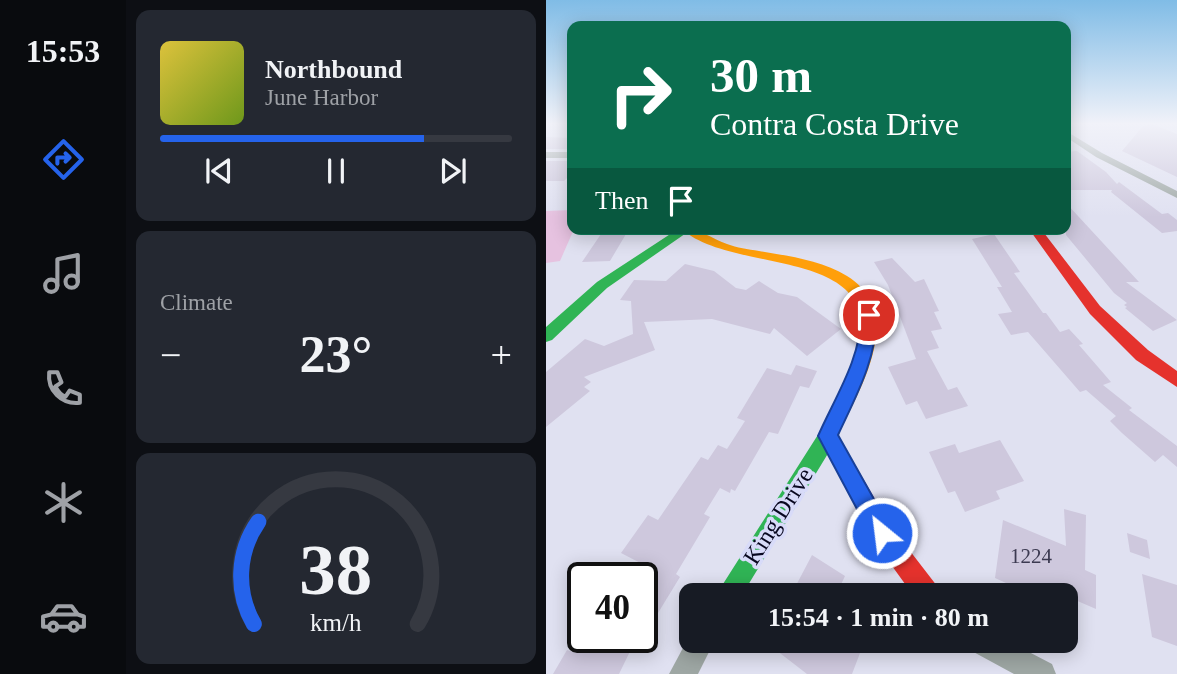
<!DOCTYPE html>
<meta charset="utf-8">
<style>
body{margin:0;font-family:Georgia,serif;background:#242831;color:#f1f3f6;height:100vh;display:flex;flex-direction:column;font-size:26px;white-space:nowrap}
*{box-sizing:border-box;margin:0}
p{font-size:23px;color:#9ea1a6}
.icon{flex:none;width:38px;height:38px;fill:none;stroke:currentColor;stroke-width:2;stroke-linecap:round;stroke-linejoin:round}
.map{position:relative;flex:1;overflow:hidden}
.details{display:flex;flex-direction:column;gap:10px;padding:10px;background:#0d0f14;width:420px}
.details>*{flex:none}
.hud{position:absolute;left:21px;top:21px;width:504px;height:214px;border-radius:14px;box-shadow:0 4px 18px #0003;background:#0b6e4f;color:#fff;overflow:hidden}
.speed{position:absolute;left:21px;top:562px;display:flex;gap:14px;font-size:35px;font-weight:700;text-align:center}
.speed>*{display:grid;place-content:center;width:91px;height:91px;border-radius:50%;background:#171b24;box-shadow:0 4px 18px #0003;line-height:1}
.speed .limit{border:4px solid #111;border-radius:10px;background:#fff;color:#111}
.pin{position:absolute;display:grid;place-items:center;width:60px;height:60px;color:#fff;margin:-30px;border:4px solid #fff;border-radius:50%;box-shadow:0 2px 7px #0007}
.me{position:absolute;width:77px;margin:-38px;rotate:331deg;stroke-linejoin:round;filter:drop-shadow(0 0 5px #0008)}
.turn{display:flex;align-items:center;gap:24px;height:147px;padding:0 28px;font-size:32px}
.turn .icon{width:91px;height:91px;stroke-width:2.5}
.turn b{display:block;font-size:49px;line-height:60px}
.then{display:flex;align-items:center;height:66px;padding:0 28px;background:#0003;gap:14px;font-size:26px}
.big{font-size:52px;font-weight:800;line-height:1.1}
.details .widget{flex:1;display:flex;flex-direction:column;justify-content:center;gap:10px;min-width:0;padding:0 24px;border-radius:14px;background:#242831}
.details .dial{align-items:center;gap:0}
.dial svg{height:182px;overflow:visible;fill:none;stroke:#363941;stroke-width:7;stroke-linecap:round;text-anchor:middle}
.dial text{fill:#f1f3f6;stroke:none}
.song{display:flex;align-items:center;gap:21px}
.cover{width:84px;height:84px;border-radius:10px;background:linear-gradient(135deg,hsl(50 70% 55%),hsl(80 70% 35%))}
.played{height:7px;border-radius:4px;background:linear-gradient(90deg,#2563eb 75%,#363941 75%)}
.keys{display:flex;justify-content:space-around;direction:ltr}
.heat{display:flex;justify-content:space-between;align-items:center;font-size:38px;direction:ltr}
.trip{position:absolute;left:133px;top:583px;width:399px;height:70px;border-radius:14px;background:#171b24;box-shadow:0 4px 18px #0003;font-weight:800;line-height:70px;text-align:center}
main{display:flex;flex:1;min-height:0}
.tabs{display:flex;flex-direction:column;width:126px;justify-content:space-around;align-items:center;background:#090b0e;color:#9ea1a6}
.tabs .icon{width:49px;height:49px}
.tabs .active{color:#2563eb}
.tabs b{font-size:32px;color:#f1f3f6}
.map>svg:first-child{display:block}
.green{fill:#e6c2e0}
.building{fill:#cec8dd}
.lines{fill:none;stroke-linecap:round;stroke-linejoin:round}
.street{fill:#9ea7a4;fill-rule:evenodd}
.fast{fill:#30b455;fill-rule:evenodd}
.slow{fill:#ff9f0a;fill-rule:evenodd}
.jam{fill:#e5322d;fill-rule:evenodd}
.route{fill:#2563eb;stroke:#184099;stroke-width:2}
.labels{text-anchor:middle;stroke-width:7;stroke-linejoin:round;paint-order:stroke}
.near-number-label{font-size:21px;fill:#3c3a51}
.near-street-label{font-size:24px;fill:#090820;stroke:#d8dbf9}
</style>
<main>
<nav class="tabs">
<b>15:53</b>
<svg class="icon active" aria-label="directions" viewBox="0 0 24 24"><path d="M12 3l9 9-9 9-9-9zM9 14v-3h6M13 9l2 2-2 2"/></svg>
<svg class="icon" aria-label="music" viewBox="0 0 24 24"><path d="M9 18V5l10-2v13"/><circle cx="6" cy="18" r="3"/><circle cx="16" cy="16" r="3"/></svg>
<svg class="icon" aria-label="phone" viewBox="0 0 24 24"><path d="M5 4h4l2 5-3 2q2 4 5 5l2-3 5 2v4C11 20 4 13 5 4z"/></svg>
<svg class="icon" aria-label="climate" viewBox="0 0 24 24"><path d="M12 3v18M4 7l16 10M4 17L20 7"/></svg>
<svg class="icon" aria-label="car" viewBox="0 0 24 24"><path d="M5 17H2v-5l4-1 3-4h7l3 4 3 1v5h-3M9 17h6M6 11h13"/><circle cx="7" cy="17" r="2"/><circle cx="17" cy="17" r="2"/></svg>
</nav>
<section class="details">
<div class="widget">
<div class="song"><i class="cover"></i><div><b>Northbound</b><p>June Harbor</p></div></div>
<div class="played"></div>
<div class="keys"><svg class="icon" aria-label="previous" viewBox="0 0 24 24"><path d="M18 5L8 12l10 7zM5 5v14"/></svg><svg class="icon" aria-label="pause" viewBox="0 0 24 24"><path d="M8 5v14M16 5v14"/></svg><svg class="icon" aria-label="next" viewBox="0 0 24 24"><path d="M6 5l10 7-10 7zM19 5v14"/></svg></div>
</div>
<div class="widget"><p>Climate</p>
<div class="heat"><a>−</a><b class="big">23°</b><a>+</a></div>
</div>
<div class="widget dial"><svg viewBox="0 0 100 80">
<path d="M14 69A42 42 0 1 1 86 69"/>
<path d="M14 69A42 42 0 0 1 16 24" stroke="#2563eb"/>
<text x="50" y="56" font-size="32" font-weight="700">38</text>
<text x="50" y="72" font-size="11">km/h</text>
</svg></div>
</section>
<div class="map">
<svg width="631" height="674" viewBox="0 0 631 674">
<rect width="100%" height="100%" fill="#e0e1f1"/>
<path class="green" d="M26 210 28 229 14 261 0 263V211Z"/>
<path class="building" d="M606 124 631 134V177L576 151 597 126Z
M0 137 26 138V149H0Z
M531 151 560 172 571 184 573 182 616 214 622 213 631 220V231L616 233 565 192 566 190H520V152Z
M0 161H26V173L18 181H0Z
M520 203 593 282H580L631 320 607 331 579 308 581 307 578 305 581 303 568 293 520 235Z
M55 234H80L64 261 36 262Z
M448 234 474 272 468 273 497 313H500L514 332 523 329 537 344 533 345 565 382 557 385 586 408 583 410 631 446V467L617 455 609 462 576 433 564 421 570 416 540 390 534 392 482 332 465 335 452 314 466 312 451 287H456L426 239Z
M346 258 369 282 378 279 393 311 388 312 396 329 385 331 393 348 381 351 402 390 411 387 422 406 380 419 371 401 360 405 342 367 370 359 342 285 328 262Z
M139 264 168 271 190 288 200 290 213 281 232 293 251 297 295 329 261 356 228 328 224 334 166 319 98 322 109 350 38 377 45 382 38 387 44 391 0 427V372L39 339 58 346 87 334 85 301 74 300 88 280 120 281Z
M250 365 271 371 263 388 254 386 232 434 223 432 189 491 185 489 184 493 174 488 158 514 164 517 130 574 134 577 112 613 96 605V580L104 568 75 553 102 515 112 520 155 457 162 460 172 445 181 449 199 421 191 418 221 368 245 375Z
M454 440 478 481 450 491 454 499 419 512 409 491 402 493 383 452 409 444 413 453Z
M518 509 540 515 539 570 550 575V609L499 587V593L483 586V592H480L449 578 457 520 520 546Z
M581 533 601 540 604 559 584 552Z
M266 555 299 576 290 595H245Z
M596 574 631 585V646L606 637Z
M39 637H91L73 674H7L21 650 31 653Z
M217 640H319L306 674H261Z"/>
<g class="lines">
<path class="street" d="M520 131 556 153 631 191V198L550 157 520 137Z
M0 152H26V158H0Z
M145 633V640H169L152 674H123Z
M418 640H460L506 664 510 674H468L422 649Z"/>
<path class="fast" d="M132 229H146L61 288 6 340 0 342V327L51 282Z
M282 427 289 430 292 436 289 442 196 595H170L275 430Z"/>
<path class="slow" d="M136 229C154 229 165 238 181 244 191 248 202 249 213 251 242 256 275 260 301 276 361 313 314 389 292 435L311 470 308 477 301 480 294 477 272 436C286 405 306 377 313 343 333 246 184 274 136 229Z"/>
<path class="jam" d="M483 229H495L554 306 602 350 631 371V387L590 360 544 314Z
M301 460 308 463 344 525 391 586 394 595H367L328 541 291 470 294 463Z"/>
</g>
<linearGradient id="sky" x2="0" y2="1"><stop stop-color="#80bce6"/><stop offset="0.57" stop-color="#f1f2f9"/><stop offset="1" stop-color="#f1f2f9" stop-opacity="0"/></linearGradient>
<rect width="631" height="217" fill="url(#sky)"/>
<path class="route" d="M323 309 330 315C332 357 309 398 292 435L347 533 344 541 336 544 328 541 272 436C289 397 315 359 315 315Z"/>
<g class="labels">
<g class="near-number-label">
<text x="485" y="563">1224</text>
</g>
<g class="near-street-label">
<text transform="translate(232 516) rotate(-58)" y="8">King Drive</text>
</g>
</g>
</svg>
<div class="speed"><div class="limit">40</div></div>
<div class="pin" style="left:323px;top:315px;background:#d93025"><svg class="icon" aria-label="arrive" viewBox="0 0 24 24"><path d="M6 21V4h12l-3 4 3 4H6"/></svg></div>
<svg class="me" style="left:336px;top:533px" viewBox="-20 -20 40 40"><circle r="17" fill="#2563eb" stroke="#fff" stroke-width="3"/><path d="M0-11L8 9 0 5-8 9z" fill="#fff"/></svg>
<div class="trip">15:54 · 1 min · 80 m</div>
<div class="hud">
<div class="turn"><svg class="icon" aria-label="right" viewBox="0 0 24 24"><path d="M7 20v-9h11M14 6l5 5-5 5"/></svg><div><b>30 m</b>Contra Costa Drive</div></div>
<div class="then">Then<svg class="icon" aria-label="arrive" viewBox="0 0 24 24"><path d="M6 21V4h12l-3 4 3 4H6"/></svg></div>
</div>
</div>
</main>
